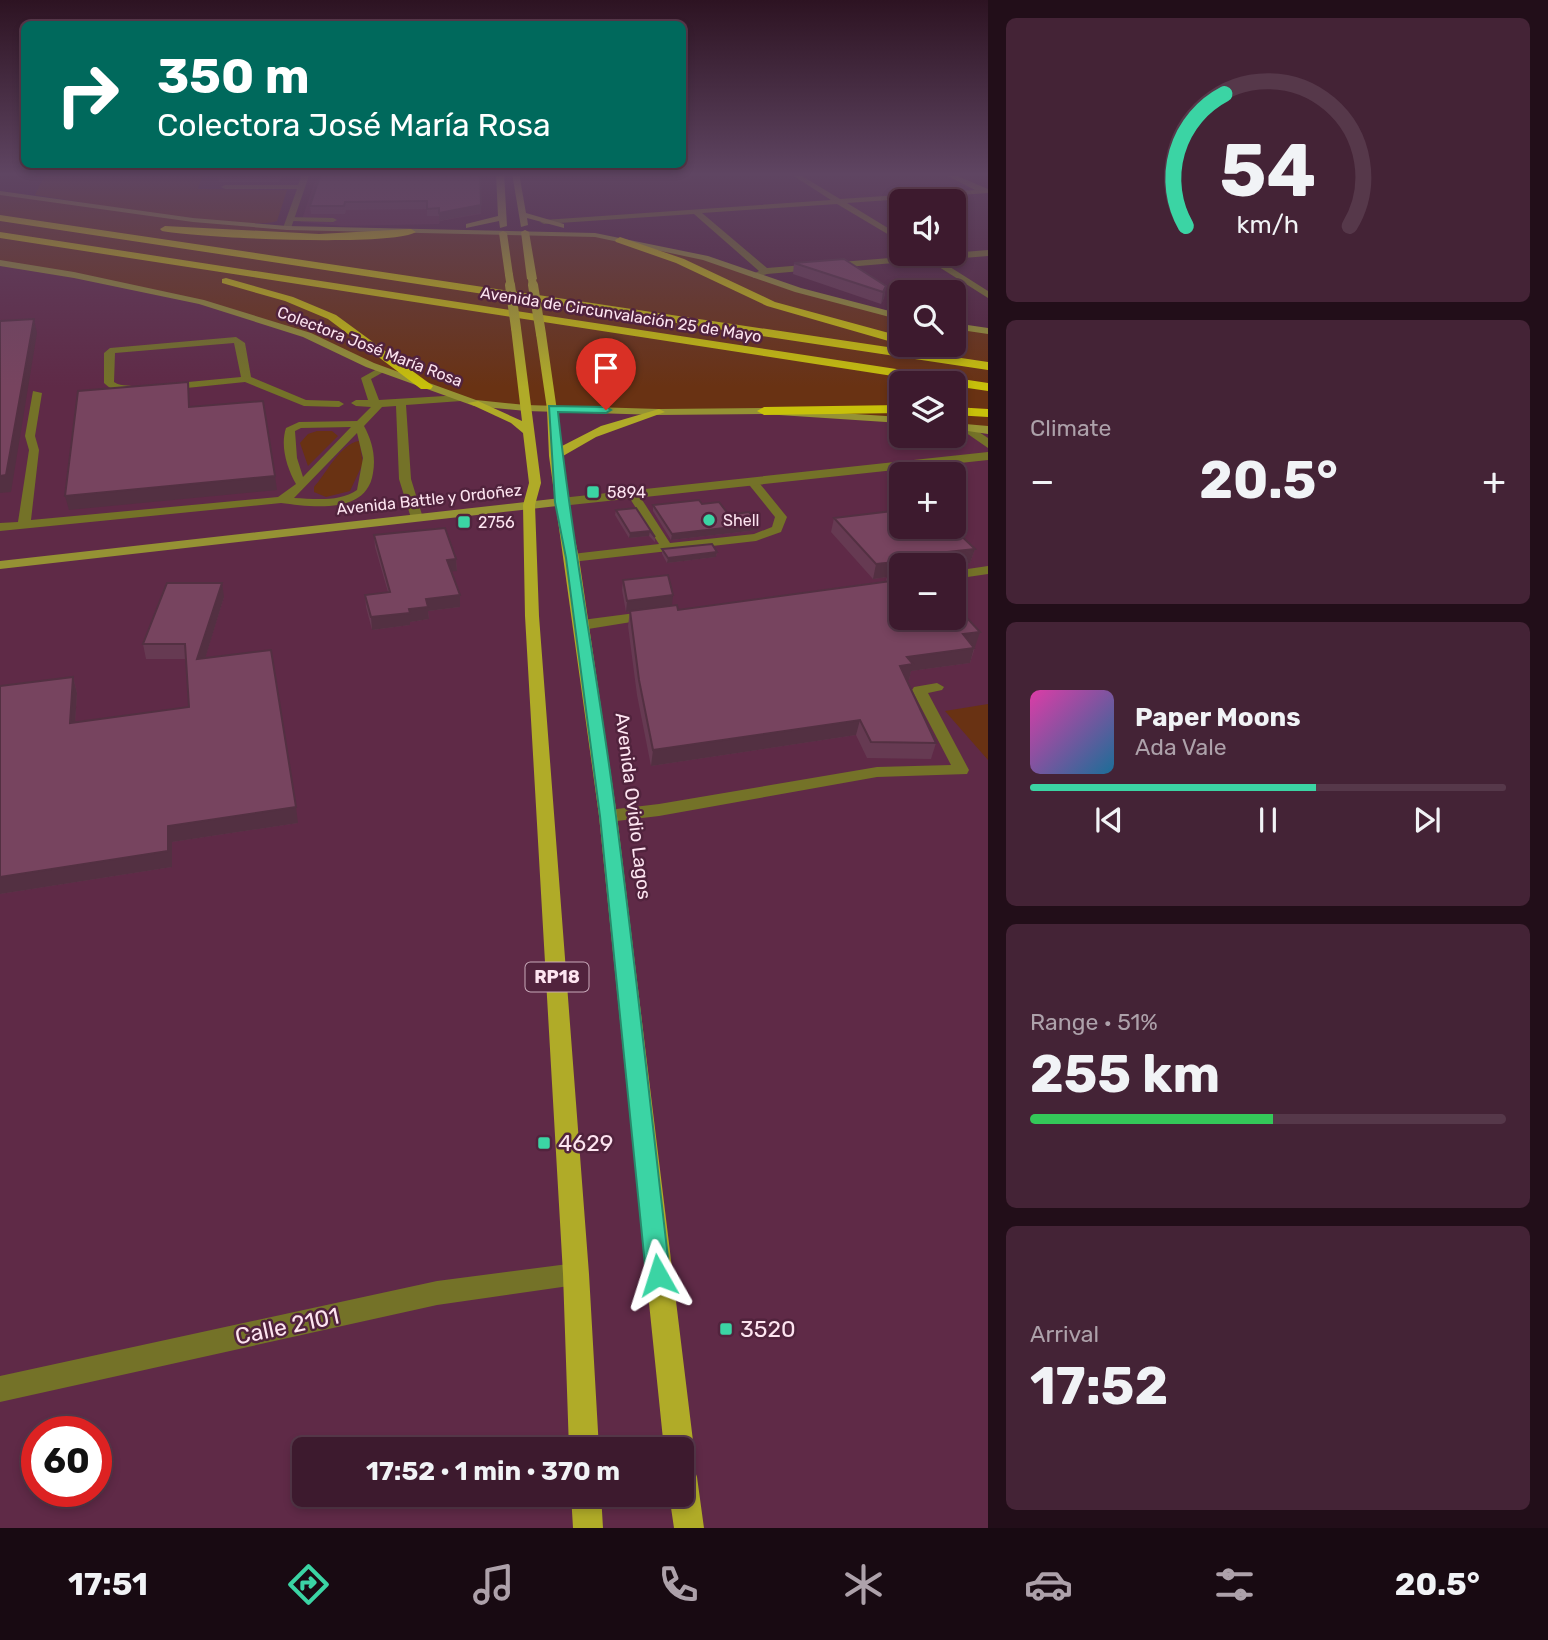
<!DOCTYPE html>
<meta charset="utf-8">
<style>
body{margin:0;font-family:Rubik,sans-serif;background:#442336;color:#f1f3f6;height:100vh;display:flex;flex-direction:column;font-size:26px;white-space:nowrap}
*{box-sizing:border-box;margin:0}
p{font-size:23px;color:#ada1aa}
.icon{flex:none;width:38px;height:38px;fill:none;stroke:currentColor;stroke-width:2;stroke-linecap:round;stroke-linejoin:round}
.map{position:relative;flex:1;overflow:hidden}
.panel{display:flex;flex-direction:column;gap:18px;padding:18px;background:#220e19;width:560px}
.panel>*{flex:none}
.guide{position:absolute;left:21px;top:21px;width:665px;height:147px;border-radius:10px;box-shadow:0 4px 10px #0003,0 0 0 2px #56384a;background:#00695c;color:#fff;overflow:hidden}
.tools{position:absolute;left:889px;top:189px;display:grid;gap:14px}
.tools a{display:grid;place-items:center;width:77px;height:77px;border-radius:10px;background:#3d1a2e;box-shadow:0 4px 10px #0003,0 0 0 2px #56384a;font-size:35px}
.speed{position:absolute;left:21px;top:1416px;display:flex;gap:14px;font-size:35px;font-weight:700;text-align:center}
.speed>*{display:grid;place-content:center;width:91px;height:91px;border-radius:50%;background:#3d1a2e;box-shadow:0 4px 10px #0003,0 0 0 2px #56384a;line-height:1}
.speed .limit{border:10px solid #d22;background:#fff;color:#111}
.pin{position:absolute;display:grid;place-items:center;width:60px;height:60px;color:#fff;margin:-72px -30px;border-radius:50% 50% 50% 0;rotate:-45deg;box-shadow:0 0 7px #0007}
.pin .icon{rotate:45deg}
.me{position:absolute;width:77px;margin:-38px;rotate:354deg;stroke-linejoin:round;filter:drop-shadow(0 0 5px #0008)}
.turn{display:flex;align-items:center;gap:24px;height:147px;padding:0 21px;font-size:32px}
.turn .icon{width:91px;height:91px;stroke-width:2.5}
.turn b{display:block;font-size:49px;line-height:60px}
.big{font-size:52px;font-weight:700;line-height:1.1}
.panel .tile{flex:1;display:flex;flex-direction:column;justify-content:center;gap:10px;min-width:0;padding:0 24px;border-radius:10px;background:#442336}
.panel .dial{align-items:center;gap:0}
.dial svg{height:182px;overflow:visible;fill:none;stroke:#56384a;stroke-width:7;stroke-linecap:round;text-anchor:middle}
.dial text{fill:#f1f3f6;stroke:none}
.song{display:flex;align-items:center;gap:21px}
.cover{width:84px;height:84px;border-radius:10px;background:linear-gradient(135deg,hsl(320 70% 55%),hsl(200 70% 35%))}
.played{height:7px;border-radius:4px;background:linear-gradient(90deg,#3bd4a4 60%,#56384a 60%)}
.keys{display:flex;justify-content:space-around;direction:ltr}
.heat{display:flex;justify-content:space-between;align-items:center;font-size:38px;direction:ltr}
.charge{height:10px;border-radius:5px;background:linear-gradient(90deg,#34c759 51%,#56384a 0)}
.trip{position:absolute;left:292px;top:1437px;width:402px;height:70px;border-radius:10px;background:#3d1a2e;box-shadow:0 4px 10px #0003,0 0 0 2px #56384a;font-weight:700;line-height:70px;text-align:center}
.dock{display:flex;height:112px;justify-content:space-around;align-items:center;background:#180a12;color:#ada1aa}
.dock .icon{width:49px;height:49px}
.dock .on{color:#3bd4a4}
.dock b{font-size:32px;color:#f1f3f6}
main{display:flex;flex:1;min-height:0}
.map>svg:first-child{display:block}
.built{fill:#5f2a47;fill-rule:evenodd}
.green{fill:#693213}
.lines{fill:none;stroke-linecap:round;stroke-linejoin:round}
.service{fill:#747228;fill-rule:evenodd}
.minor{fill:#747228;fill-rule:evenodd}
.secondary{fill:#959234;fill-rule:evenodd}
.primary{fill:#b0ab28;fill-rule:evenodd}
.motorway{fill:#c8c10a;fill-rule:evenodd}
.primary-bridge-far1{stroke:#b0ab28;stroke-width:8}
.primary-bridge{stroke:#b0ab28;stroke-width:10}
.wall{fill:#663a52}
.shaded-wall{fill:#533042}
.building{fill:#77445f;stroke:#533042;stroke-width:2}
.route{fill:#3bd4a4;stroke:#268a6b;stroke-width:2}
.poi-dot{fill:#3bd4a4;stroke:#51233d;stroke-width:2.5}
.labels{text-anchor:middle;stroke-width:5;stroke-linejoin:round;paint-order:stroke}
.far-street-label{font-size:16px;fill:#fde4f0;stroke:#51233d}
.far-poi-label{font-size:16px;fill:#fde4f0;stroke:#51233d;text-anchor:start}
.shield{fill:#51233d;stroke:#c9aaba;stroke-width:2}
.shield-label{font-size:18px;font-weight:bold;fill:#fde4f0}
.street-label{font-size:19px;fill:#fde4f0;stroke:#51233d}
.near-poi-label{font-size:23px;fill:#fde4f0;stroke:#51233d;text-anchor:start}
.near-street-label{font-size:23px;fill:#fde4f0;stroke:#51233d}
</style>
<main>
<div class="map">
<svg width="988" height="1528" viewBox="0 0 988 1528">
<rect width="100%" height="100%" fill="#51233d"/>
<path class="built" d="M480 173 481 214 440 221 439 224 342 226 301 222 315 181 351 186Z
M0 263 764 411 901 420V436H954V426L988 430V1528H0ZM901 474H954V527H901ZM901 565H954V618H901ZM37 1432H96V1491H37ZM304 1449H682V1494H304Z"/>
<path class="green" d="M46 173H203L198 189 287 190 277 221C251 232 75 201 35 195Z
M0 193 193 220 287 228 595 235 671 249 839 302 901 317V345H954V326L988 331V430L954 426V383H901V420L764 411 659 412 474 403 426 386 307 335 201 302 0 263Z
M317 431H332L338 436 308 466 300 443 308 434Z
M359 441 363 463 350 491 326 497 314 492V487C326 474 340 444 359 441Z
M988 704V760L945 711Z"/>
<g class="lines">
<path class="service" d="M287 217 333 218 337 220 333 222 290 221Z
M236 337 245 343 251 377 306 400 339 401 344 404 339 407 304 406 245 382 167 390 162 387 167 384 241 377 234 343 115 353 114 382C122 388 132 383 139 389 128 396 113 392 104 383V353L110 348Z
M379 368 387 370 371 379 379 400 461 395 466 398 461 401 406 405 411 479 423 518 421 521H413L411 518 399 479 396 406 382 407 364 426C372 441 376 456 373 473 367 515 312 507 281 503L0 531V523L18 522 29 450 25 436 33 391 42 393 35 436 39 450 31 520 278 497 296 484C287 468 280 446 286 428L299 422 357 421 371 407 356 406 351 403 356 400H368L361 378ZM351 427 303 477 297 458 295 431 301 428ZM357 433 363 458 357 490C340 502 315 499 294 498Z
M752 478 756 479 787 517 781 532 756 541 572 562 566 558 572 554 659 544 627 494 633 491 637 492 670 543 754 534 772 527 775 517 746 481Z
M937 683 944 687 942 690 928 693 969 770 967 774 877 777 659 816 608 822 600 816 608 810 659 804 877 767 951 765 912 690 914 687Z
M576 1263 584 1266 588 1274 584 1282 576 1285 437 1305 0 1402V1376L437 1281Z"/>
<path class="minor" d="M303 173H310L291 228 287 230 283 228 297 189H225L221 187 225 185H298Z
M789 173H797L840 199 975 190 942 173H950L988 189V193L847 203 901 236V242L837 204 702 213 767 268 988 250V256L939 260 988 291V298L928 260 767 274 753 278V274L759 271 694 214 544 224 540 222 544 220 831 200Z
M962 426H970L988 438V448L962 430Z
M988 452V460L561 506 555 502 561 498Z
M988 566V574L954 579V571Z
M651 611 656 612 658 615 656 618 582 630 574 625 582 620Z"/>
<path class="secondary" d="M496 173H504L507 226 500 228 499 221 466 228V224L498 216Z
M512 173H519L526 213 564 224V228L527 218 528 225 521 227Z
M0 191 193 218 287 226 595 233 708 256 801 288 901 314V320L795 292 703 260 595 237 287 230 193 222 0 195Z
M0 260 74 272 204 300 311 333 374 363 476 400 526 405 659 409 764 408 901 417V423L764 414 659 415 526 411 474 406 366 367 303 337 199 304 74 278 0 266Z
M954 323 988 328V334L954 329Z
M954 423 988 426V434L954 429Z
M561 498 567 502 566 505 0 569V561Z"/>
<path class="primary" d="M525 230 529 232 537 279 532 282 527 279 521 232Z
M503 231 507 233 513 275 509 278 505 275 499 233Z
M516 325 521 328 541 483 535 505 539 616 589 1274 599 1449H569L563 1274 525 616 523 505 529 483 523 433 511 423 468 403 478 401 522 421 511 328Z
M541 331 546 334 562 446 601 426 659 409 665 412 596 437 563 456 567 502 579 558 617 816 694 1449 689 1459 683 1462 693 1466 697 1477 704 1528H674L669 1494H682V1449H664L599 816 549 456 547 409 536 334Z
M571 1494H601L603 1528H573Z"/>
<path class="motorway" d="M0 215 988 362V370L0 221Z
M165 226 319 234 411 229 416 232C393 247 196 238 162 231L160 229Z
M0 232 988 383V391L954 386V383H938L0 238Z
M620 237 684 259 775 302 900 336 901 340 892 342 767 306 676 263 616 242 615 240Z
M226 278 293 297 336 315 433 386 431 389H421L328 319 285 301 222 283V279Z
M901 405V413L764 415 757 411 764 407Z
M954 407 988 409V417L954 415Z"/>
<path class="primary-bridge-far1" d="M509 275 511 287
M532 279 533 287"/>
<path class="primary-bridge" d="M510 285 516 328
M533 285 541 334"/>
</g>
<path class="wall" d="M221 173H283L279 182H219L218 177Z
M321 173 481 213 439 221V216H427V209L346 210 345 214H311L310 206Z
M794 263 886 286 884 298 881 304 793 274Z
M702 504 729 515 758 530 671 540 653 511V505Z
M636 508 655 537V542L649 536 629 538 615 515 616 510Z
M834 518 975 549 970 563 954 565H901V618L975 647 970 663 911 671 909 680H906L936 743 931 759 867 758 856 735 651 766 637 695 628 626 630 611 664 607 626 612 622 590 623 580 678 610 886 581 887 577 873 579 831 532Z
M374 535 456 559 457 571H451L460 607 428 611 429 619 410 622V625L372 630 366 607 365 595 388 592 375 547Z
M662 549 717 552 716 557 667 563 662 554Z
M224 597 205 658 298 823 172 842V867L0 894V686L73 677 77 693 75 722 189 707 186 659H146L143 644Z"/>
<path class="shaded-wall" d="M481 205V213L439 221V213Z
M886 286 884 298 881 304 883 292Z
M34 319 37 333 11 492 0 493V476Z
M275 476 277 490 69 510 65 496Z
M759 524 758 530 671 540 672 534Z
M650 531 649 536 629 538 630 533Z
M975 549 970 563 954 565H908L910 556Z
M717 552 716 557 667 563 668 558Z
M456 559 457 571 447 572V560Z
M904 561 903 565H901V575L873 579 876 564Z
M222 583 224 597 200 675 197 659Z
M460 595V607L428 611 429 619 410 622V625L372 630 371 617 409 609 426 599Z
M673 595 672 606 626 612 627 601Z
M980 632 975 647 959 649 963 634Z
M974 648 970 663 911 671 909 680 896 681 900 666 907 657Z
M73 677 77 693 74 739 70 723Z
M860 720 856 735 651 766 653 750Z
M296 807 298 823 172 842V867L0 894V877L168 826Z"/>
<path class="building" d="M221 173H281L279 177H218Z
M321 173H480L481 205 439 213V208L427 209V201L345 202 344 206H310Z
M844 259 886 286 883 292 794 263Z
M34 319 6 475 0 476V321Z
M188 382 189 407 263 401 275 476 65 496 78 391Z
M699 500 702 504 719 502 729 515 749 512 759 524 672 534 653 505Z
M636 508 655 537 650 531 630 533 616 510Z
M901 510V527H952L975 549 910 556 918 565H907V563L904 561 876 564 834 518Z
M445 528 456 559 447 560 460 595 426 599 428 607 409 609 410 613 371 617 365 595 390 592 374 535Z
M712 544 717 552 668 558 662 549Z
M901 574V618H954V604L980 632 963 634 974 648 907 657 913 664 900 666 936 743 871 742 860 720 653 750 639 680 630 611 677 605 678 610 891 581 887 576Z
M668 575 673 595 627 601 623 580Z
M167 583H222L197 659 271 650 296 807 168 826V851L0 877V686L73 677 70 723 189 707 185 644H143Z"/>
<linearGradient id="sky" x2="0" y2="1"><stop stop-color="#2d1322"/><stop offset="0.45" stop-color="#5f4562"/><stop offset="1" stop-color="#5f4562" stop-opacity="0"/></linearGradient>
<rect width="988" height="387" fill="url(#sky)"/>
<path class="route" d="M549 406 606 407 611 410 606 413 558 412C572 547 599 681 616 816 636 969 652 1122 670 1275L667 1283 658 1287 650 1283 646 1275 600 816 566 558 555 502Z"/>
<g class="poi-dot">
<rect x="586" y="485" width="14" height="14" rx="3.5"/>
<circle cx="709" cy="520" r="7"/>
<rect x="457" y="515" width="14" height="14" rx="3.5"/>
<rect x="537" y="1136" width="14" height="14" rx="3.5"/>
<rect x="719" y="1322" width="14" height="14" rx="3.5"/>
</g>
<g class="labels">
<g class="far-street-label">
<text transform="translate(621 314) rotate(9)" y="6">Avenida de Circunvalación 25 de Mayo</text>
<text transform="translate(370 346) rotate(21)" y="6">Colectora José María Rosa</text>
<text transform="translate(429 499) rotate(-6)" y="6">Avenida Battle y Ordoñez</text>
</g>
<g class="far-poi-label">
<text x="607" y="498">5894</text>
<text x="723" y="526">Shell</text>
<text x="478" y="528">2756</text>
</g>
<rect class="shield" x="525.5" y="962.5" width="63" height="29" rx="5"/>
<g class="shield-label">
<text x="557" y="983">RP18</text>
</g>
<g class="street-label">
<text transform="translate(634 806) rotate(83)" y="7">Avenida Ovidio Lagos</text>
</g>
<g class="near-poi-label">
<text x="558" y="1151">4629</text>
<text x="740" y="1337">3520</text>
</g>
<g class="near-street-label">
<text transform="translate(287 1326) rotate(-12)" y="8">Calle 2101</text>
</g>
</g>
</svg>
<div class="tools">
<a><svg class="icon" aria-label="sound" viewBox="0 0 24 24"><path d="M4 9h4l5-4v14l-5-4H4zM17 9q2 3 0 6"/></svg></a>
<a><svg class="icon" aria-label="search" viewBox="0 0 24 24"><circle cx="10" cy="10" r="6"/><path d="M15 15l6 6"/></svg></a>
<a><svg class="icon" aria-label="layers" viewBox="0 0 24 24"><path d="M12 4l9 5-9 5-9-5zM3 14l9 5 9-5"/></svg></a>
<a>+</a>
<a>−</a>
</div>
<div class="speed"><div class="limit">60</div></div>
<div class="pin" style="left:606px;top:410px;background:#d93025"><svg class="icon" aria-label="arrive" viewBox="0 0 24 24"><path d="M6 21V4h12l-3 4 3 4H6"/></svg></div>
<svg class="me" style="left:658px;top:1275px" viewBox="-20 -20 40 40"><path d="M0-17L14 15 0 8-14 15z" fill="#3bd4a4" stroke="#fff" stroke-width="4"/></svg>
<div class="trip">17:52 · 1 min · 370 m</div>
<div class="guide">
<div class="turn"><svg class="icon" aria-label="right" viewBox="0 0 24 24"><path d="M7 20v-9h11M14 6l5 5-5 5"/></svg><div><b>350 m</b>Colectora José María Rosa</div></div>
</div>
</div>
<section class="panel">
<div class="tile dial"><svg viewBox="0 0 100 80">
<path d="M14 69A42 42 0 1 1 86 69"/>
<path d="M14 69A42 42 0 0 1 31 11" stroke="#3bd4a4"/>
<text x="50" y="56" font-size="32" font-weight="700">54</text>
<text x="50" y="72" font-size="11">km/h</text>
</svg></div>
<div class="tile"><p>Climate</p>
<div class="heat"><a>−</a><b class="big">20.5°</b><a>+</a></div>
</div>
<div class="tile">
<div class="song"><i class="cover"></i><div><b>Paper Moons</b><p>Ada Vale</p></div></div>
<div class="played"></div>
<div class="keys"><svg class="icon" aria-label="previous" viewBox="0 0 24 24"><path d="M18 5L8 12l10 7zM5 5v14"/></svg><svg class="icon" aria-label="pause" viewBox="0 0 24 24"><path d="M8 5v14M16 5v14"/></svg><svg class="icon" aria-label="next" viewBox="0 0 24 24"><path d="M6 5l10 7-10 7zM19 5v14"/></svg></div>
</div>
<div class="tile"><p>Range · 51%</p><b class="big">255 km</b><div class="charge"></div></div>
<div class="tile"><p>Arrival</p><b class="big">17:52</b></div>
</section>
</main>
<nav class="dock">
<b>17:51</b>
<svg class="icon on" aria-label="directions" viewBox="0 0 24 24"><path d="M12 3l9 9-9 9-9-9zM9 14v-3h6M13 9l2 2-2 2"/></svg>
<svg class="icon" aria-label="music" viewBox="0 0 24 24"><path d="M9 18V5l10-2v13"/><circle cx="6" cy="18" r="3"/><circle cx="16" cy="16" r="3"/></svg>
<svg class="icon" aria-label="phone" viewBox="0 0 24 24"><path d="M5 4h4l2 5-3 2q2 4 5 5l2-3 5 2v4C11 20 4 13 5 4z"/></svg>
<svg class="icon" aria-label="climate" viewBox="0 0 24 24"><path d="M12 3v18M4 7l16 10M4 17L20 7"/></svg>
<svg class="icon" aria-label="car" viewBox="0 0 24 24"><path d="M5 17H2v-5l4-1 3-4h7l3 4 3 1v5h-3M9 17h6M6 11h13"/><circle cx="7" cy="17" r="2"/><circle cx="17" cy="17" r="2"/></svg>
<svg class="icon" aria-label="filters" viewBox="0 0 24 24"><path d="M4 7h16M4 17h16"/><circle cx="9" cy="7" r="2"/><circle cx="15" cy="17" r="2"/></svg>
<b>20.5°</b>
</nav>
